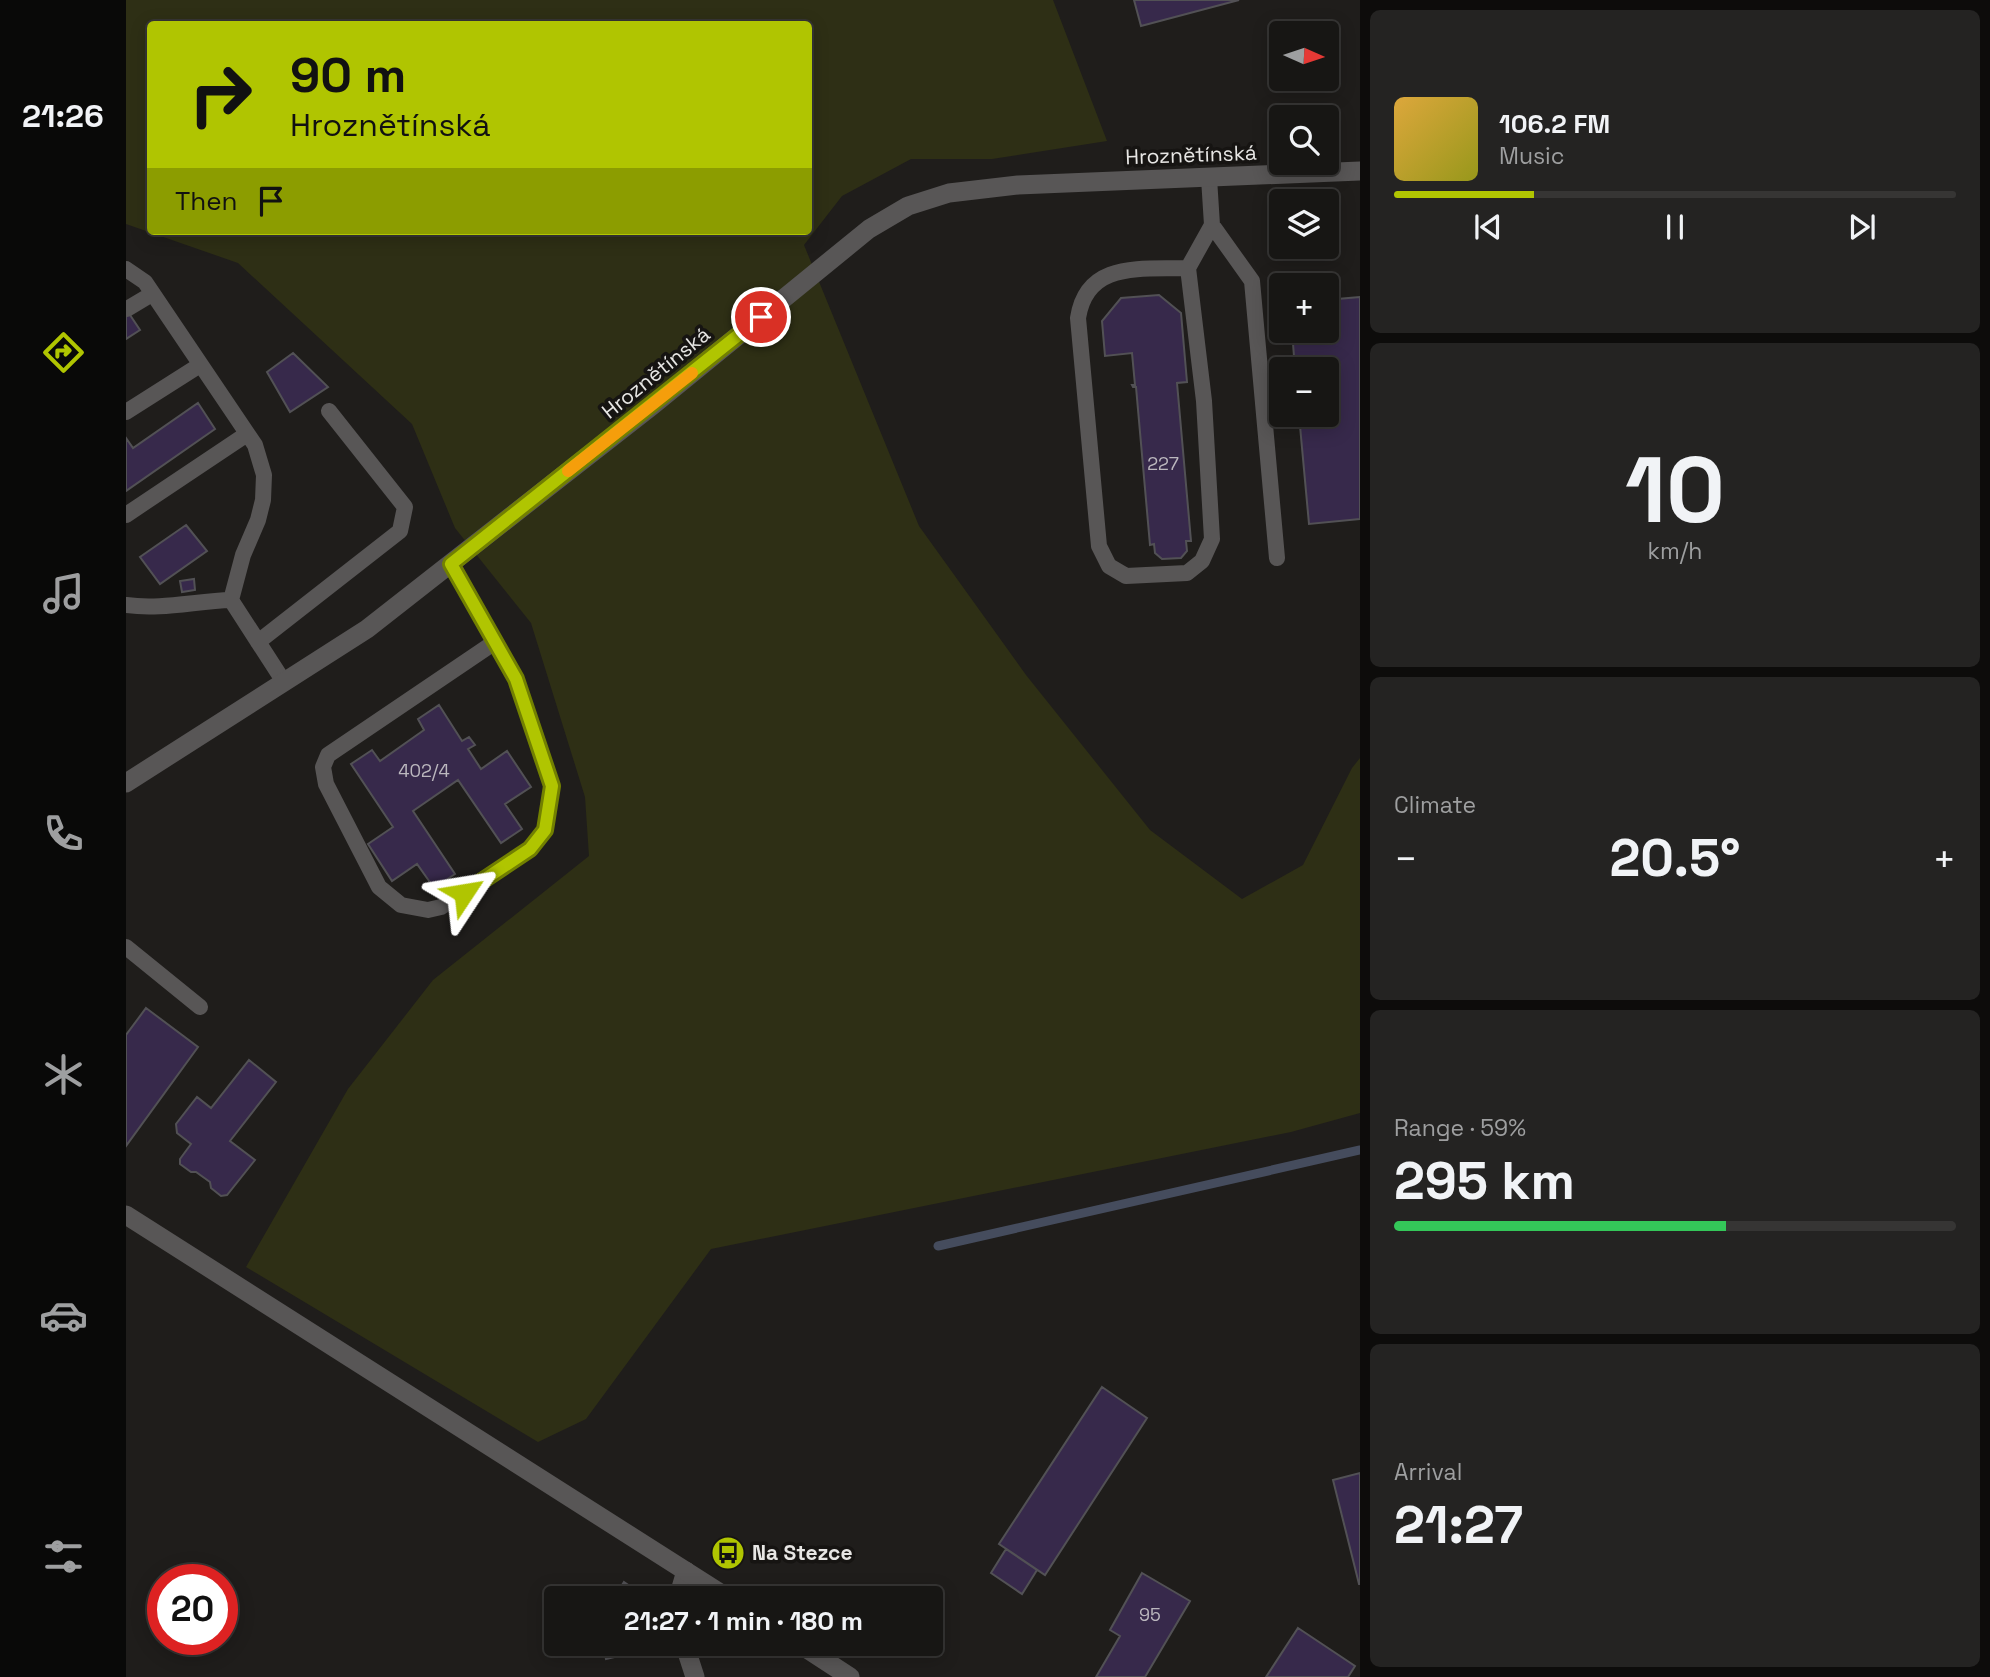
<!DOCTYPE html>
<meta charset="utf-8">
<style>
body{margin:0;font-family:"Space Grotesk",sans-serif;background:#242322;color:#f1f3f6;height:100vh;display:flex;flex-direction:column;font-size:26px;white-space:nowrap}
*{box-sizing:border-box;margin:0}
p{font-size:23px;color:#9e9fa0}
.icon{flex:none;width:38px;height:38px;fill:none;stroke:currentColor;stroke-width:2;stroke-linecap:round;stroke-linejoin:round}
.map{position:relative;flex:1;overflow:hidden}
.sheet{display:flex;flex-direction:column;gap:10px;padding:10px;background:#0d0c0b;width:630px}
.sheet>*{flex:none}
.top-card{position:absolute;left:21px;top:21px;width:665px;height:214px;border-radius:7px;box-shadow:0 4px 18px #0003,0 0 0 2px #363534;background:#b0c501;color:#111;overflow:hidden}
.needle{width:46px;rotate:93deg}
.controls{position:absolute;left:1143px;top:21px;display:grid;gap:14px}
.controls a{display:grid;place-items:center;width:70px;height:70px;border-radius:7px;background:#171614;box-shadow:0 4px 18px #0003,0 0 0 2px #363534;font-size:35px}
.speed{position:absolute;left:21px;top:1564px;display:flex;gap:14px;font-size:35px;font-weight:700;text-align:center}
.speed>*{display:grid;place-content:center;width:91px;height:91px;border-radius:50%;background:#171614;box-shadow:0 4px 18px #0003,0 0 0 2px #363534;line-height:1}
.speed .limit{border:10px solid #d22;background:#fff;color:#111}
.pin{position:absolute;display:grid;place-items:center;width:60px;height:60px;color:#fff;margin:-30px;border:4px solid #fff;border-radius:50%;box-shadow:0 2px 7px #0007}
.me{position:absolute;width:77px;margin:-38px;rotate:57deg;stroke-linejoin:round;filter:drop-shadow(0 0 5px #0008)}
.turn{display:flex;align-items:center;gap:24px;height:147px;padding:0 28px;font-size:32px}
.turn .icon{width:91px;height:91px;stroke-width:2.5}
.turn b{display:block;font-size:49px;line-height:60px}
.then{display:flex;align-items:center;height:66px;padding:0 28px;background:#0003;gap:14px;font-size:26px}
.big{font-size:52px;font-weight:700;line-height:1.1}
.sheet .tile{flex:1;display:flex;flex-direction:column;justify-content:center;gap:10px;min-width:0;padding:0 24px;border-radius:10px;background:#242322}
.sheet .dial{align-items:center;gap:0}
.dial b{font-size:91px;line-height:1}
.song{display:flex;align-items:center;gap:21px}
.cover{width:84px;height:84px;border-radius:10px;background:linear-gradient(135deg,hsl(40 70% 55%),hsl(60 70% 35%))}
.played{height:7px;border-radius:4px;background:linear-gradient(90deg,#b0c501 25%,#363534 25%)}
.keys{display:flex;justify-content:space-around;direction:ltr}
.heat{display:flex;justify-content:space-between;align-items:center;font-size:38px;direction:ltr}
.charge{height:10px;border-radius:5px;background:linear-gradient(90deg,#34c759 59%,#363534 0)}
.trip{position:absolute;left:418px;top:1586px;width:399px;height:70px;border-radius:7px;background:#171614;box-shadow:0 4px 18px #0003,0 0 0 2px #363534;font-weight:700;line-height:70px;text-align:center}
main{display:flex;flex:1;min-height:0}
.tabs{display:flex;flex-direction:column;width:126px;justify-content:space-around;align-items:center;background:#090908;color:#9e9fa0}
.tabs .icon{width:49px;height:49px}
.tabs .on{color:#b0c501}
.tabs b{font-size:32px;color:#f1f3f6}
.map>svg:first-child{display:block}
.green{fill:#2e2f15;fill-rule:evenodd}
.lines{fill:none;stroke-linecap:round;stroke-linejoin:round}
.stream{stroke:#454c5d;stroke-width:9}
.building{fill:#37294b;stroke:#525155;stroke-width:2}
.service{stroke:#585656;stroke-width:16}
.minor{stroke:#585656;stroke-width:19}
.tertiary{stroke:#585656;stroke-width:19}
.route-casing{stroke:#728001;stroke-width:18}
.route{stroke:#b0c501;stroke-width:12}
.slow{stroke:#f59e0b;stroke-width:12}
.labels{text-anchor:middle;stroke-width:7;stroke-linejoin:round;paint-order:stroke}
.number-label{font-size:18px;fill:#bbb7be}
.street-label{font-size:21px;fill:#e7e6e4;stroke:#161412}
.poi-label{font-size:21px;font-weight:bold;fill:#e7e6e4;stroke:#161412;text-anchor:start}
</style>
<main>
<nav class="tabs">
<b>21:26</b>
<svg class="icon on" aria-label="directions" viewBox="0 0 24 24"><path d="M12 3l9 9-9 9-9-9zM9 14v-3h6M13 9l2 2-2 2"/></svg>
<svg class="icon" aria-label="music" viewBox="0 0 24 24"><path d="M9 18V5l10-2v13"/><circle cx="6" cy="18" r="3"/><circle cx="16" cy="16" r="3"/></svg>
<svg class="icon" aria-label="phone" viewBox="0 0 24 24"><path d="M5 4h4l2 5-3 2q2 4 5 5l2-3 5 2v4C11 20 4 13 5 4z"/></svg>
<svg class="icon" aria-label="climate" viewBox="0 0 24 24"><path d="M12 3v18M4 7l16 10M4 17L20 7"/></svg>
<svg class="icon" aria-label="car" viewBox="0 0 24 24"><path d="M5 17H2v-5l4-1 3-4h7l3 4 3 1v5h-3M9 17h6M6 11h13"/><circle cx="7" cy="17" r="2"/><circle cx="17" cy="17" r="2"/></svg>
<svg class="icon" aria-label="filters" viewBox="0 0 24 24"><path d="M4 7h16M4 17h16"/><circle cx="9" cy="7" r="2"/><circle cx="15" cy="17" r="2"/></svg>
</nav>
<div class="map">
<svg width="1234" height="1677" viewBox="0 0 1234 1677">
<rect width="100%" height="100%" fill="#1f1d1b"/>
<path class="green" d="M0 0H927L981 141 866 159H785L716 196 678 245 793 526 900 675 1024 830 1116 899 1177 865 1226 768 1234 758V1113L1165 1132 585 1249 460 1419 412 1442 120 1267 222 1089 307 980 463 856 459 797 405 623 329 528 286 424 112 263 0 224ZM24 24H682V231H24Z"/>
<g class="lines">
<path class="stream" d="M812 1246 1234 1150"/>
</g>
<path class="building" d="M1008 0H1113L1015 26Z
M1033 295 1055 313 1061 382 1051 383 1065 541H1060L1061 551 1055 558 1036 559 1029 553 1028 544 1024 545 1010 387H1007L1006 385H1009L1006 353 979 356 976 321 995 298Z
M1234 297V519L1183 524 1173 415H1200V369H1169L1166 331H1200V300Z
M0 309 14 330 0 339Z
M167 353 202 387 164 412 141 372Z
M72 403 89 429 0 491V438L7 448Z
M60 525 81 551 34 584 14 557Z
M68 579 69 590 56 592 54 581Z
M313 705 336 741 343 737 349 745 342 749 355 769 381 751 405 787 379 804 396 829 375 843 332 780 287 811 329 874 308 888 291 864 266 881 242 844 267 827 225 764 246 750 254 761 298 730 292 719Z
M20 1008 72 1047 0 1146V1035Z
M123 1060 150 1082 104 1141 129 1160 101 1195 95 1196 85 1188 84 1182 70 1172H65L54 1164V1159L65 1144 51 1133 50 1124 71 1097 85 1108Z
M976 1387 1021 1418 919 1575 873 1544Z
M1234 1473V1584H1233L1207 1480Z
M880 1549 911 1570 896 1594 865 1573Z
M1016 1573 1064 1601 1019 1677H970L994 1636 984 1630Z
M498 1582 521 1598H488Z
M1172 1628 1229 1666 1222 1677H1140Z
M508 1643H527V1648L480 1659 478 1650Z"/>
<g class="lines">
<path class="service" d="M1086 225 1126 281 1151 558
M1062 268 1078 401 1086 539 1076 561 1061 573 1000 576 983 566 973 546 952 318C961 260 1016 270 1062 268L1086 225 1083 178
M0 269 19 282 129 445 138 475 137 500 132 520 117 555 105 600 158 682
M1 309 26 294
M0 412 74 365
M0 515 121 434
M325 564 390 679 426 786 419 830 404 849 315 907 302 910 275 905 253 887 200 784 197 767 202 755 369 642
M0 605C35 610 70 601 105 600
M132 642 274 531 279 507 203 411
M0 947 74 1007"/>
<path class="minor" d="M552 1598 560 1571
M558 1643 569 1677"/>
<path class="tertiary" d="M0 783 241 629 527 405 743 229 782 206 823 193 892 185 1234 171
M0 1215 602 1598
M672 1643 724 1677"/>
</g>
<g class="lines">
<defs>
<path id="route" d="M338 893 404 849 419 830 426 786 390 679 325 564 635 317"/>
</defs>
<use href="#route" class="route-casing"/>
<use href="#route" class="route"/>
<path class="slow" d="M442 471 566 373"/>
</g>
<defs>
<symbol id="bus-disc" viewBox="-11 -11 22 22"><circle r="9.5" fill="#b0c501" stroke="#161412"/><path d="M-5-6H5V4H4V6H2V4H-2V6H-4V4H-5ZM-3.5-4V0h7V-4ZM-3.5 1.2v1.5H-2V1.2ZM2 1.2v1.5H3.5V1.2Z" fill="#111"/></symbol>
</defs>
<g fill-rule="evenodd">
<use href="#bus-disc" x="583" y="1534" width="38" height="38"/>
</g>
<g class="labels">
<g class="number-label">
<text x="1037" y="470">227</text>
<text x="298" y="777">402/4</text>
<text x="1024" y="1621">95</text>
</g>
<g class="street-label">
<text transform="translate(1065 155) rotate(-2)" y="7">Hroznětínská</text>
<text transform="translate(530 373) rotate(-39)" y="7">Hroznětínská</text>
</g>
<g class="poi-label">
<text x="626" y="1560">Na Stezce</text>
</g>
</g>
</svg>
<div class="controls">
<a><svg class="needle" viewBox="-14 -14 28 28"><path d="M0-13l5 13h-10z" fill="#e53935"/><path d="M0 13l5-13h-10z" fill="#9e9fa0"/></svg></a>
<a><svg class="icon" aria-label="search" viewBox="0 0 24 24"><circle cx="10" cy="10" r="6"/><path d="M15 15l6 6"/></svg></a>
<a><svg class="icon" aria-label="layers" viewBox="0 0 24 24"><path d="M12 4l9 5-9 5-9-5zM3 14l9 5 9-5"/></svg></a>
<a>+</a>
<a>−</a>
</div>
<div class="speed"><div class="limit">20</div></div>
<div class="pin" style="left:635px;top:317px;background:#d93025"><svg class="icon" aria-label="arrive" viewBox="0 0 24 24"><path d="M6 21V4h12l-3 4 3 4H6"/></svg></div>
<svg class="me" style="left:338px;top:893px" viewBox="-20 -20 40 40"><path d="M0-17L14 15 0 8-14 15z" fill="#b0c501" stroke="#fff" stroke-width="4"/></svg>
<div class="trip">21:27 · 1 min · 180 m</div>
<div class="top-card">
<div class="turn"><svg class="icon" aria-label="right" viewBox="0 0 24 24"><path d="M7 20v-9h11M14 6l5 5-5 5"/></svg><div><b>90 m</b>Hroznětínská</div></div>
<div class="then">Then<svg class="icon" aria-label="arrive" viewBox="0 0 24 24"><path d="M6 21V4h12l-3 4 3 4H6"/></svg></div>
</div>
</div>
<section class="sheet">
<div class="tile">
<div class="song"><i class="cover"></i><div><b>106.2 FM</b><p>Music</p></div></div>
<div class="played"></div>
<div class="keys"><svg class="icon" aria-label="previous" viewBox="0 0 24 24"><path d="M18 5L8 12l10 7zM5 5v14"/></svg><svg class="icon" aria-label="pause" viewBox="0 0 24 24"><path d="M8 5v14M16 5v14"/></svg><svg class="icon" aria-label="next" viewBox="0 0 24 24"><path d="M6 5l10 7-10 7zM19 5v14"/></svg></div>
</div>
<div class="tile dial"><b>10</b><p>km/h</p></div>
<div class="tile"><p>Climate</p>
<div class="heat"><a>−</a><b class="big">20.5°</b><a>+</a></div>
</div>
<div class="tile"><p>Range · 59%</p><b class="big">295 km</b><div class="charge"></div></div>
<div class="tile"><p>Arrival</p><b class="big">21:27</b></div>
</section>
</main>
